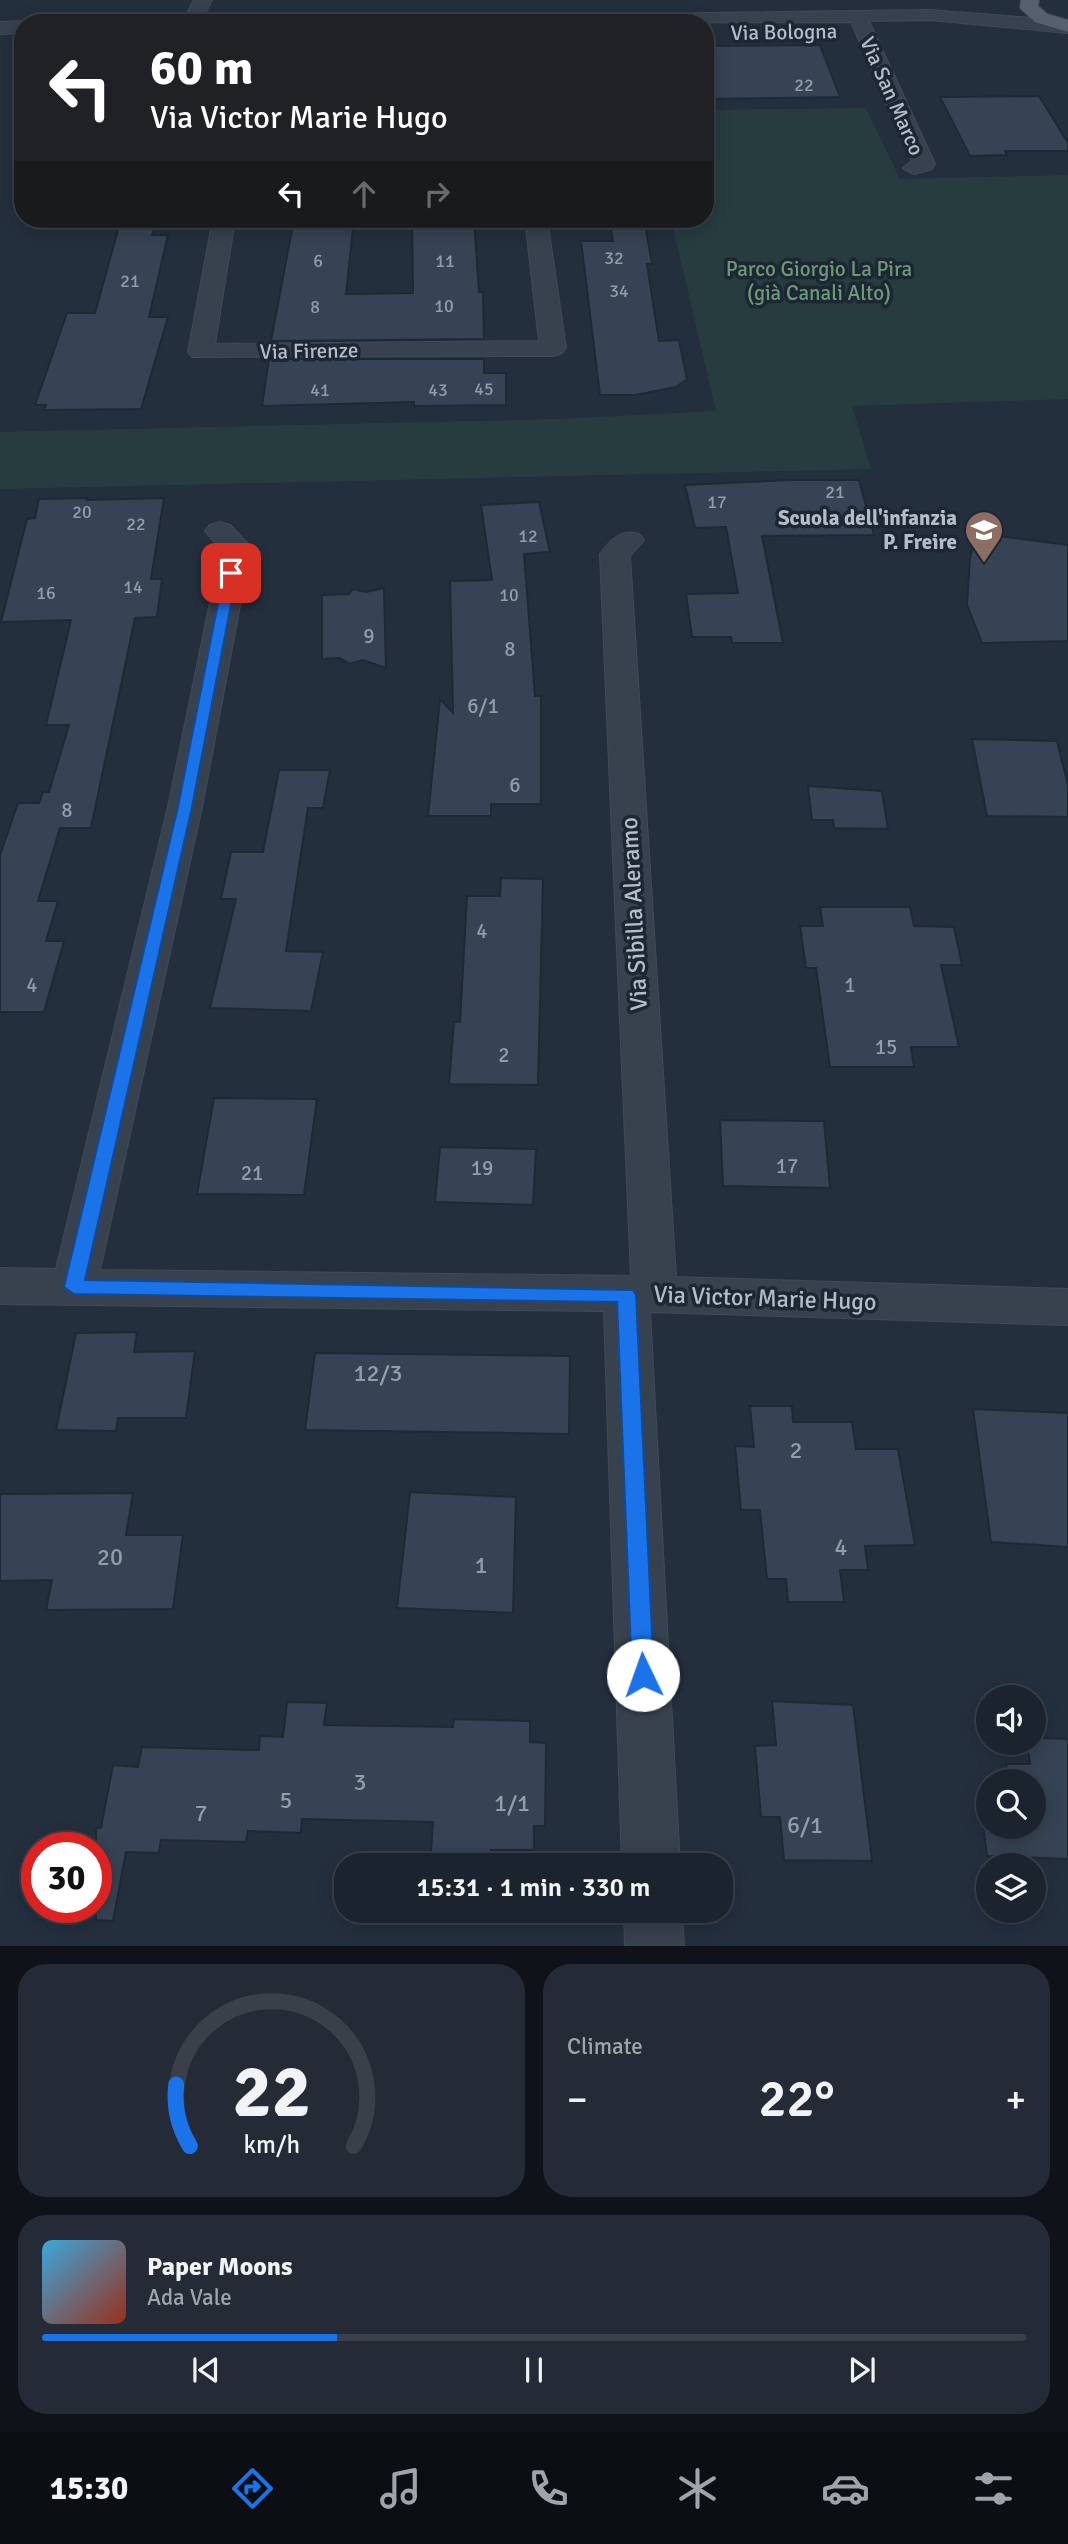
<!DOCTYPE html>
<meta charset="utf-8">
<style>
body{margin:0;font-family:Signika,sans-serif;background:#242b36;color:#f1f3f6;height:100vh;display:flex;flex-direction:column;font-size:26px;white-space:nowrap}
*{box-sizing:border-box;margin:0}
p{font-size:23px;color:#a0a4aa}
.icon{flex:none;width:38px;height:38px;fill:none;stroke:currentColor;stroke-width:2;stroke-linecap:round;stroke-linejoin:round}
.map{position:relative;height:1946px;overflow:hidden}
.sheet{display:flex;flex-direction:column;gap:18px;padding:18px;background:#0f1319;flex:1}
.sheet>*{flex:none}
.guide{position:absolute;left:14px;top:14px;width:700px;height:214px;border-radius:28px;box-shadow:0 4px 18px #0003,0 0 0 2px #39404a;background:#202124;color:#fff;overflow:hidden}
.tools{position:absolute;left:976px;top:1685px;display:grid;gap:14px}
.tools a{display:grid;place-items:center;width:70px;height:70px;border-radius:50%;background:#1b232e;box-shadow:0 4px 18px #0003,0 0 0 2px #39404a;font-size:35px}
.speed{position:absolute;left:21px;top:1832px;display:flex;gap:14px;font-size:35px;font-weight:700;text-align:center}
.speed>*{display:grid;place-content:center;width:91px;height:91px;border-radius:50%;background:#1b232e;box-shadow:0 4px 18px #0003,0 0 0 2px #39404a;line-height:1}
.speed .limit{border:10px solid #d22;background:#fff;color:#111}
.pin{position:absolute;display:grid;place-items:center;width:60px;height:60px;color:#fff;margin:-30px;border-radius:14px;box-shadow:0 4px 10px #0006}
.me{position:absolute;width:77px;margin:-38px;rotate:357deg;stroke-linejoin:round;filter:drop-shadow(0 0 5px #0008)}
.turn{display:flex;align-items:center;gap:24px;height:147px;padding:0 21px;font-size:32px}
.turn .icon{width:91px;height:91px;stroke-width:2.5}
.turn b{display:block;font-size:49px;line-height:60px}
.lanes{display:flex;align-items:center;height:66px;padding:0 21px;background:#0003;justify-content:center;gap:35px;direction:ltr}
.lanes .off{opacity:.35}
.big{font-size:52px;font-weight:600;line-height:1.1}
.sheet .tile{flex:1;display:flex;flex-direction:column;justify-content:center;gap:10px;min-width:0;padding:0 24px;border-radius:28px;background:#242b36}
.sheet .dial{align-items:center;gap:0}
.dial svg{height:182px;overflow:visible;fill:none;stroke:#39404a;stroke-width:7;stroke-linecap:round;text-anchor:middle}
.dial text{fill:#f1f3f6;stroke:none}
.song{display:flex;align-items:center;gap:21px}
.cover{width:84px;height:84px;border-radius:10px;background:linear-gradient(135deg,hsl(200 70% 55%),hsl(10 70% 35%))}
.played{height:7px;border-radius:4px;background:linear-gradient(90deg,#1a73e8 30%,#39404a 30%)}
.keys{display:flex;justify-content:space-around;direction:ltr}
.heat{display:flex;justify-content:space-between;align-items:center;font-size:38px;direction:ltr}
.sheet .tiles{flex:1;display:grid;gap:18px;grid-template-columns:1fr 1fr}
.tile:last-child{grid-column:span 2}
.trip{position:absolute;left:334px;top:1853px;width:399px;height:70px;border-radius:28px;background:#1b232e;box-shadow:0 4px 18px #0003,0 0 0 2px #39404a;font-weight:600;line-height:70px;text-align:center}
.menu{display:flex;height:112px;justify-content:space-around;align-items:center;background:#0b0e12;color:#a0a4aa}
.menu .icon{width:49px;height:49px}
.menu .active{color:#1a73e8}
.menu b{font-size:32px;color:#f1f3f6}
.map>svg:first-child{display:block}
.green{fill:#263c3f}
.building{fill:#364354;stroke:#1f2835;stroke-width:2}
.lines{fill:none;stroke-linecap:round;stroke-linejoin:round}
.minor-casing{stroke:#414a57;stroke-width:2}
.major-casing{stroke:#414a57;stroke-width:2}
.minor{fill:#38414e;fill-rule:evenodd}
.major{fill:#56606e;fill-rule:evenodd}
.route{fill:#1a73e8;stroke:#114b97;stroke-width:2}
.labels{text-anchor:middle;stroke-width:7;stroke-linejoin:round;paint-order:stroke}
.far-number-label{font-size:18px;fill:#929caa}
.far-street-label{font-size:21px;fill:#b4bcc9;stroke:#1d2633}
.far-park-label{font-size:21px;fill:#6b9a76;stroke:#1d2633}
.far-poi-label{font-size:21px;font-weight:bold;fill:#b4bcc9;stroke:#1d2633;text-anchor:end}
.number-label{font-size:21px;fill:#929caa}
.street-label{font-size:24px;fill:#b4bcc9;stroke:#1d2633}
.near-number-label{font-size:24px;fill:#929caa}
</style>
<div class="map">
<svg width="1068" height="1946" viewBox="0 0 1068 1946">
<rect width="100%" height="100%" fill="#242f3e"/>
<path class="green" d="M866 108 900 179 1068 175V399L852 406 871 469 0 489V432L560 419 716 411 671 219H705V110Z"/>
<path class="building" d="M820 45 840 97 705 99V46Z
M1039 96 1068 143V151H1005L1007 155 970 156 940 97Z
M121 219H158L152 235H168L149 317H168L141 409 44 410 46 405H35L67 313H95Z
M294 219H354L346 294 413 293 412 219H474L479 292H483L484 339 271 341Z
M609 219H644L652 264H647L659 341 679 340 687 379 676 387 636 395H600L581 241H613Z
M269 359H484V373H506V405L414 406V402L262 406Z
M789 480H859L874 535 762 536 783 643H732L731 637H692L686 594 738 593 726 527 695 528 685 485Z
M88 498 87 500 164 498 151 579H162L157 617 135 618 91 828H60L38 901H58L46 941H64L44 1012H0V855L18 803H39L43 792H49L69 725H46L71 620 1 622 27 519 35 518 39 499Z
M539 502 550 552 524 554 535 696H541V804H491V816H428L440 699 453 713 450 581 492 580 481 505Z
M976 533 1068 545V641L982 643 967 605 970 558Z
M384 588 386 668 363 660 350 664 339 658 322 659V595L349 594 353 589 366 592Z
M972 739 1057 741 1068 785V817L987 816Z
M279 770H330L323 808H308L286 951 323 952 311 1011 210 1008 236 899H221L231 852H263Z
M808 786 882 791 888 829 834 828 833 820H812Z
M501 878 543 879 538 1085 449 1084 454 1022H460L467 896H500Z
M820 907H910L914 926 954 927 962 965H941L959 1047H911L914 1067H830L816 968H806L800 926H823Z
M214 1098 317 1099 304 1195 197 1194Z
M720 1120 824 1121 830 1188 723 1186Z
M440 1147 536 1149 533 1205 435 1202Z
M137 1332 134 1352 195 1351 186 1418H118L116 1431 56 1430 76 1333Z
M315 1353 570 1356 569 1434 305 1430Z
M750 1406H792L793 1422H852L856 1449H898L915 1545 865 1546 868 1570H840L844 1602H788L786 1579H767L760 1510H741L735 1446 754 1447Z
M973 1409 1068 1413V1547L991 1542Z
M410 1492 516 1497 513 1613 397 1608Z
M133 1493 126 1535H183L173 1609 46 1610 52 1580 0 1581V1494Z
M772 1701 853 1705 872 1861 784 1860 780 1817H761L755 1746 776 1745Z
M287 1702 327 1703 324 1725 453 1727 454 1719 530 1721V1742L546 1743 545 1826H534V1850H491L490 1866H430L433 1822 302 1819 301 1833 248 1831 246 1842 161 1840 159 1853 126 1852 113 1921 96 1920V1828H101L113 1765 138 1767 142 1747 259 1750 260 1736 283 1737Z
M1034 1738 1068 1739V1859L987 1856 980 1800 989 1801V1827H1034V1782H1009L1006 1764H1030L1027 1743H1034Z"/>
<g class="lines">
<defs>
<path id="minor" d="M194 0H212L200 23H182Z
M930 10 1068 21V33L930 20 869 21 935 164 932 169 914 174 903 168 912 161 851 22 411 23 420 17Z
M23 21 28 23H23V33L0 34V22Z
M213 219H235L215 344 539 341 525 219H547L566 348 562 353 553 356 192 357 188 352Z
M220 522 230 525 251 547 202 807 100 1270 631 1276 600 554C611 539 621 529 639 534L644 540 630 556 676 1277 1068 1289V1325L650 1312 680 1866H622L604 1311 0 1304V1268L56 1269 168 807 221 549 205 531 210 525Z
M624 1911H682L684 1946H625Z"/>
<path id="major" d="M1021 0H1039L1038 6 1047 14 1068 20V32L1035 22 1020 8Z"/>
</defs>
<use href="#minor" class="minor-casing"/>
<use href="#major" class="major-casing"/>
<use href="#minor" class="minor"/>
<use href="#major" class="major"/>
</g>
<path class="route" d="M231 569 237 573 192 807 85 1280 633 1290 636 1295 654 1675 651 1683 643 1686 635 1683 632 1675 617 1302 74 1294 64 1287 178 807 224 573Z"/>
<defs>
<symbol id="school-pin" viewBox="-11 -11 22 30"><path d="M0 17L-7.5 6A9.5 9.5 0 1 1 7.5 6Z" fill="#8d6e63" stroke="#1d2633"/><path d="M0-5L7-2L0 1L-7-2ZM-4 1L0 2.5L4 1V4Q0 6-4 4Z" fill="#fff"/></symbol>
</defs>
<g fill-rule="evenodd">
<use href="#school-pin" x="962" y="508" width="44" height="60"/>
</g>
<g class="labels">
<g class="far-number-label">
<text x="804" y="91">22</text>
<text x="614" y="264">32</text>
<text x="318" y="267">6</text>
<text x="445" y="267">11</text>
<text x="130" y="287">21</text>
<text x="619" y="297">34</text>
<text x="444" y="312">10</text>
<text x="315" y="313">8</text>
<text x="484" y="395">45</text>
<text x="320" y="396">41</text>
<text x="438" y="396">43</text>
<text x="835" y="498">21</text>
<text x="717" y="508">17</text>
<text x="82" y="518">20</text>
<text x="136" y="530">22</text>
<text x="528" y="542">12</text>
<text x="133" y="593">14</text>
<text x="46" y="599">16</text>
<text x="509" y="601">10</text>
</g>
<g class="far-street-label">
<text transform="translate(784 32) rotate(-1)" y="7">Via Bologna</text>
<text transform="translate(892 96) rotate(66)" y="7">Via San Marco</text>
<text transform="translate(309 351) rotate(-1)" y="7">Via Firenze</text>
</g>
<g class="far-park-label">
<text x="819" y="276">Parco Giorgio La Pira<tspan x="819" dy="24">(già Canali Alto)</tspan></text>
</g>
<g class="far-poi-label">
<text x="957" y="525">Scuola dell'infanzia<tspan x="957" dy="24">P. Freire</tspan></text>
</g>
<g class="number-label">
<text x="369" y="643">9</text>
<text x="510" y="656">8</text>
<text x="483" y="713">6/1</text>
<text x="515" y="792">6</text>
<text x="67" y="817">8</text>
<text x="482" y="938">4</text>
<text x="32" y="992">4</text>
<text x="850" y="992">1</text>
<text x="886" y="1054">15</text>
<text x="504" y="1062">2</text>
<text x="787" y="1173">17</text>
<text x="482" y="1175">19</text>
<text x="252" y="1180">21</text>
</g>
<g class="street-label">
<text transform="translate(634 914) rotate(-93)" y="8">Via Sibilla Aleramo</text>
<text transform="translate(765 1298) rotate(2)" y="8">Via Victor Marie Hugo</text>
</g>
<g class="near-number-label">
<text x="378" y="1381">12/3</text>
<text x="796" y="1458">2</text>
<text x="841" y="1555">4</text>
<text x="110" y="1565">20</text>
<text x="481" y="1573">1</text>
<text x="360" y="1790">3</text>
<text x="286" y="1808">5</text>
<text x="512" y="1811">1/1</text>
<text x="201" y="1821">7</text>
<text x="805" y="1833">6/1</text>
</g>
</g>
</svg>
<div class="tools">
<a><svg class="icon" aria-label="sound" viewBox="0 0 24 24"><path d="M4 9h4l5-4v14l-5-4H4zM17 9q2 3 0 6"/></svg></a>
<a><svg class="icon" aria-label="search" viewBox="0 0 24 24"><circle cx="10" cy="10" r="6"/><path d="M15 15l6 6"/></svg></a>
<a><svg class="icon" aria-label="layers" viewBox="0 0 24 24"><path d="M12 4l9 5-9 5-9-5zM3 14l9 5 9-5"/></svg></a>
</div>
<div class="speed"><div class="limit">30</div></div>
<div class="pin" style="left:231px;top:573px;background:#d93025"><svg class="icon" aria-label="arrive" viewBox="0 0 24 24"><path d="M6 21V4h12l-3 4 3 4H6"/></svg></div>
<svg class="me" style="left:643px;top:1675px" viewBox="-20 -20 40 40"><circle r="19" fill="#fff"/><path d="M0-13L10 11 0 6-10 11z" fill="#1a73e8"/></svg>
<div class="trip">15:31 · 1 min · 330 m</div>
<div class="guide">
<div class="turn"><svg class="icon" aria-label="left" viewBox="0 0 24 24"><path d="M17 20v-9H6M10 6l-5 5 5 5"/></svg><div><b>60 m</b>Via Victor Marie Hugo</div></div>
<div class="lanes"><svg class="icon" aria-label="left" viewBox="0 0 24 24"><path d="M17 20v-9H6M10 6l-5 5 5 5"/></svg><svg class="icon off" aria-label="ahead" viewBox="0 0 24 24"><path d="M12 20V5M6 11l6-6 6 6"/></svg><svg class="icon off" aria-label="right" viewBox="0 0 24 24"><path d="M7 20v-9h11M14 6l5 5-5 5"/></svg></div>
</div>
</div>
<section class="sheet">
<div class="tiles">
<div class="tile dial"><svg viewBox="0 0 100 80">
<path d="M14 69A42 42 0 1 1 86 69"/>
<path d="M14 69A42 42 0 0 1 8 42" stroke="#1a73e8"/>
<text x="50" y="56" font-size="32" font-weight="700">22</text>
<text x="50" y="72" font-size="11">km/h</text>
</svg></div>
<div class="tile"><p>Climate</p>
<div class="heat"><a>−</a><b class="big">22°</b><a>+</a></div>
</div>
<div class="tile">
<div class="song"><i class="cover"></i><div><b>Paper Moons</b><p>Ada Vale</p></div></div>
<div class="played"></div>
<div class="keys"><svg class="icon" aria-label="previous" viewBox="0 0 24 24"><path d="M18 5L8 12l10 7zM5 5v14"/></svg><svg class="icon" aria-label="pause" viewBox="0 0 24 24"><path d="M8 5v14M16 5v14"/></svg><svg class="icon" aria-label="next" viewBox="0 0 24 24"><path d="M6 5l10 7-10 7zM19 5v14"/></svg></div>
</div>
</div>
</section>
<nav class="menu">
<b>15:30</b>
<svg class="icon active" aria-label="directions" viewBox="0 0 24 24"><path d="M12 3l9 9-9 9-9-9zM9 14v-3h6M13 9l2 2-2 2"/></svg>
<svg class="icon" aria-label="music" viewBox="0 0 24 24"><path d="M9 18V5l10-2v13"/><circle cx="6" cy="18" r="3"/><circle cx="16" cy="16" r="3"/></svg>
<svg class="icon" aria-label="phone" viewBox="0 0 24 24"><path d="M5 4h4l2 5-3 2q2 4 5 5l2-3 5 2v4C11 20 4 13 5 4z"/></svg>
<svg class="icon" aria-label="climate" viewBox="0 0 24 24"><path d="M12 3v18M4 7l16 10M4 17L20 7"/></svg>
<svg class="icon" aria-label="car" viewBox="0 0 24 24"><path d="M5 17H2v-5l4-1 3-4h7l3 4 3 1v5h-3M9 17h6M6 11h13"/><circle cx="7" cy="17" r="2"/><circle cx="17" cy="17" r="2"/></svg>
<svg class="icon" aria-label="filters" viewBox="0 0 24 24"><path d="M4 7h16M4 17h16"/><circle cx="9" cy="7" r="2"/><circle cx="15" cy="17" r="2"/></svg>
</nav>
